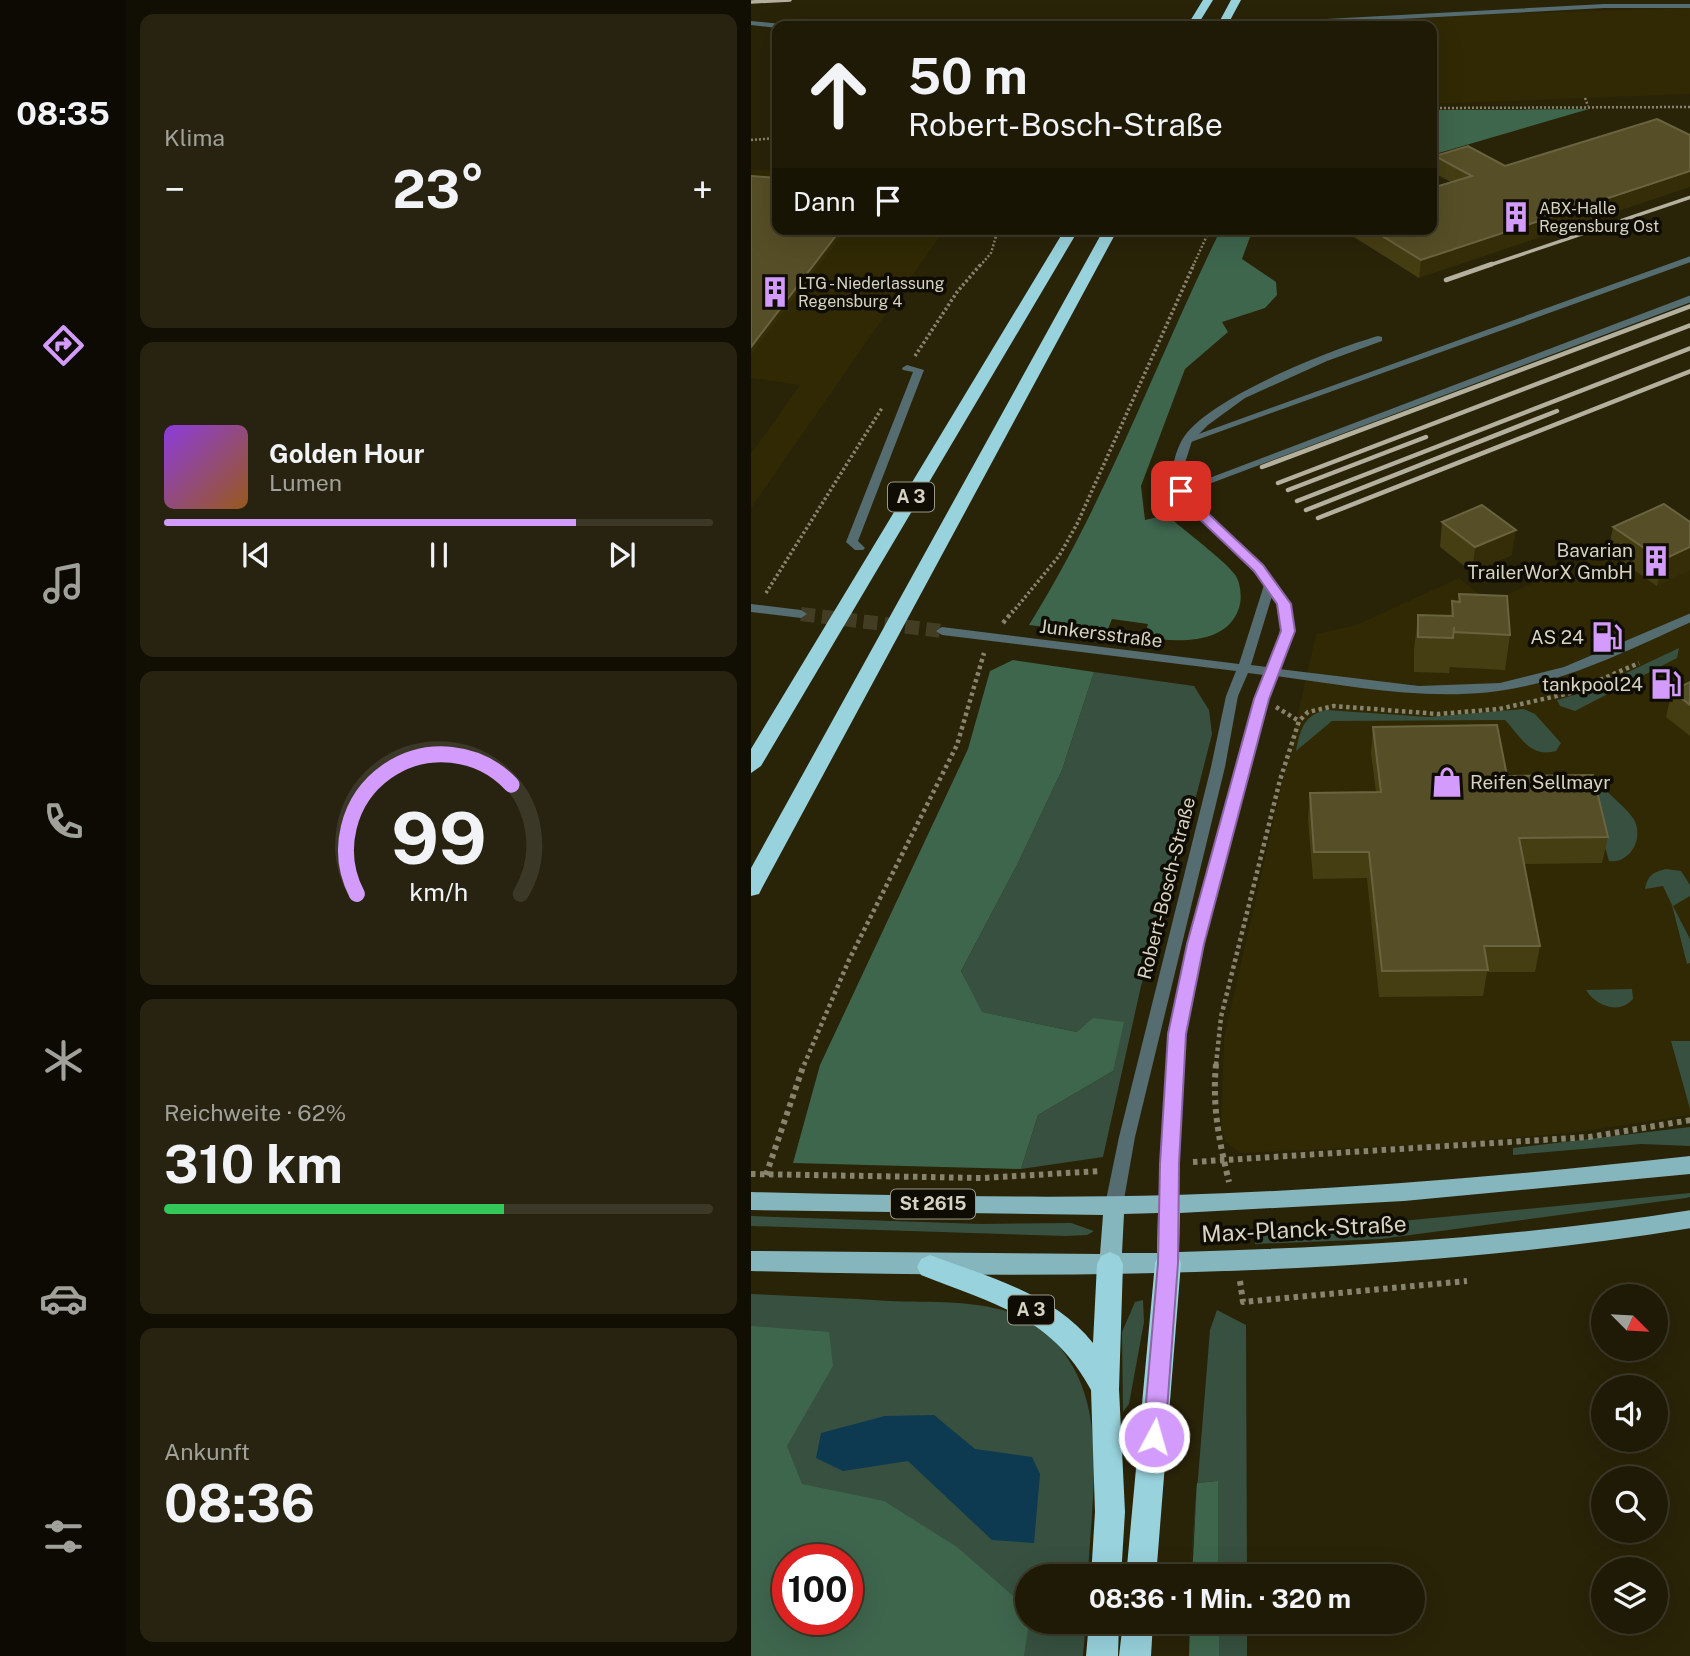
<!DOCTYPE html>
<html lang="de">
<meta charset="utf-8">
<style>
body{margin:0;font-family:"Public Sans",sans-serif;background:#272310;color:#f1f3f6;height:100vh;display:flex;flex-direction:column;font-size:26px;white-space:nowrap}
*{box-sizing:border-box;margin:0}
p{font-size:23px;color:#a1a19b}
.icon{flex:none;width:38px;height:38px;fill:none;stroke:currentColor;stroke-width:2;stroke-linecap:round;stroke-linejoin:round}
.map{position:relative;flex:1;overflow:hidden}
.drawer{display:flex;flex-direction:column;gap:14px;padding:14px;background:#110e03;width:625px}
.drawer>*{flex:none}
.hud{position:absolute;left:21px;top:21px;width:665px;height:214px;border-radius:14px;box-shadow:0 7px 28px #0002,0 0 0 2px #3c3828;background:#1f1a06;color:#f1f3f6;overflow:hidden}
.needle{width:46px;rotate:114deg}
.buttons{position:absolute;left:840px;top:1284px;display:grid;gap:14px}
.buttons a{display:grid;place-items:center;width:77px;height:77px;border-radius:50%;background:#1f1a06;box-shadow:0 7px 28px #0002,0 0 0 2px #3c3828;font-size:35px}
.speed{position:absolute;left:21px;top:1544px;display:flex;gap:14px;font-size:35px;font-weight:700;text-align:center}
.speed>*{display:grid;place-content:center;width:91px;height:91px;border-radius:50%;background:#1f1a06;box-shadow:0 7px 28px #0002,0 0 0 2px #3c3828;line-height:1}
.speed .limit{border:10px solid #d22;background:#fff;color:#111}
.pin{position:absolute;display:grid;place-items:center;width:60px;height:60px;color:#fff;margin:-30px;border-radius:14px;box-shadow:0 4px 10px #0006}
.me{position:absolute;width:77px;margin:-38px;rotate:6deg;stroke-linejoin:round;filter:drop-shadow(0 0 5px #0008)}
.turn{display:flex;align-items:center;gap:24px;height:147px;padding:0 21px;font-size:32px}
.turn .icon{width:91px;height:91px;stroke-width:2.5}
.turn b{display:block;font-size:49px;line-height:60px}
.then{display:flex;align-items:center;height:66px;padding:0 21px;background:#0003;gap:14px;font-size:26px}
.big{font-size:52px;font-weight:700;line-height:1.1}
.drawer .widget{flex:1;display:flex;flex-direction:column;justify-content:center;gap:10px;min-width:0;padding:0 24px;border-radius:14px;background:#272310}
.drawer .dial{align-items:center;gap:0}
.dial svg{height:182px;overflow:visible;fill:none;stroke:#3c3828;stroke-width:7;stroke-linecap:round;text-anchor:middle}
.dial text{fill:#f1f3f6;stroke:none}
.song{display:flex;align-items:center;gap:21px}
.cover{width:84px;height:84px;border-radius:10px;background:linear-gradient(135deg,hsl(270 70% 55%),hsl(30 70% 35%))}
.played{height:7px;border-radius:4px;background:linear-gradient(90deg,#d39cfc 75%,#3c3828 75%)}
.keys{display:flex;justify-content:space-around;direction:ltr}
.heat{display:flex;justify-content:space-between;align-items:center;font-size:38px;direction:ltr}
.charge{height:10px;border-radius:5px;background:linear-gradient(90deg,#34c759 62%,#3c3828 0)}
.trip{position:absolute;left:264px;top:1564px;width:410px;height:70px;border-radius:35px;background:#1f1a06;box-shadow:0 7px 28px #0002,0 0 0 2px #3c3828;font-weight:700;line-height:70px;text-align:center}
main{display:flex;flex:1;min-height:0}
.tab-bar{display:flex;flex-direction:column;width:126px;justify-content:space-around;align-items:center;background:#0c0a02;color:#a1a19b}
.tab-bar .icon{width:49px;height:49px}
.tab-bar .on{color:#d39cfc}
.tab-bar b{font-size:32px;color:#f1f3f6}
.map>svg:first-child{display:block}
.built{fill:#302904}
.green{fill:#37503f;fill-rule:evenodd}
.forest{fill:#3e664d;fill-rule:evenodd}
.water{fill:#0d3a50}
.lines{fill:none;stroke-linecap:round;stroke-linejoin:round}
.minor-tunnel{stroke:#433d24;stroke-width:14;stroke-dasharray:14 7;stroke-linecap:butt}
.path-far3{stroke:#87836e;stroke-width:2.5;stroke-dasharray:2 2;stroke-linecap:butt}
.path-far2{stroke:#87836e;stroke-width:3.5;stroke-dasharray:2.5 2.5;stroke-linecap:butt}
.path-far1{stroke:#87836e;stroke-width:4.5;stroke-dasharray:3.5 3.5;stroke-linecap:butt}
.path{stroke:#87836e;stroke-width:6;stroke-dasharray:4.5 4.5;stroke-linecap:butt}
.service{fill:#556c70;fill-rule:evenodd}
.minor{fill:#556c70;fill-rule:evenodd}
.primary{fill:#85b5bd;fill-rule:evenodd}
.motorway{fill:#98d2dc;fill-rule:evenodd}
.rail-far1{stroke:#b4b09e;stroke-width:3.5}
.rail{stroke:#b4b09e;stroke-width:4.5}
.wall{fill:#463e13}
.shaded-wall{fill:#342d07}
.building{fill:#554e26;stroke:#6a633f;stroke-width:2}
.route{fill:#d39cfc;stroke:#8965a4;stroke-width:2}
.labels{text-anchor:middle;stroke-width:7;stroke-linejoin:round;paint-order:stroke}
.far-poi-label{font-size:16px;fill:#d6d3c3;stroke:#0f0d03;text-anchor:start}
.shield{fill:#0f0d03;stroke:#9a9889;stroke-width:2}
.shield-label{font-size:18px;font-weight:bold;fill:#d6d3c3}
.poi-label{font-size:19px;fill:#d6d3c3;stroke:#0f0d03;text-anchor:end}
.street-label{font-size:19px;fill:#d6d3c3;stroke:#0f0d03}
.near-street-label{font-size:23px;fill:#d6d3c3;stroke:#0f0d03}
</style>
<main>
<nav class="tab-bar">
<b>08:35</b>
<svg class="icon on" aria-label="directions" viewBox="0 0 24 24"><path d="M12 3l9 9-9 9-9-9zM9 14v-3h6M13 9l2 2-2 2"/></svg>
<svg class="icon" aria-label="music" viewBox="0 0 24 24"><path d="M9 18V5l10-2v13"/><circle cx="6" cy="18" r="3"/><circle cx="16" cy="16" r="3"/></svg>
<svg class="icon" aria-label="phone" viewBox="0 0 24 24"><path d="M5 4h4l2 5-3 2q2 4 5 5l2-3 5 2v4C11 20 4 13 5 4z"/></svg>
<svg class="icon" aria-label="climate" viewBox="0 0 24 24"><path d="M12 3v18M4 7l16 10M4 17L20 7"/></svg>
<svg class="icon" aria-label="car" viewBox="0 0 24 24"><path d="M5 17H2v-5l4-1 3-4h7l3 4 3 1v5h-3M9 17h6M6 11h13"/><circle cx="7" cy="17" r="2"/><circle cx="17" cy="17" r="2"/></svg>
<svg class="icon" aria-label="filters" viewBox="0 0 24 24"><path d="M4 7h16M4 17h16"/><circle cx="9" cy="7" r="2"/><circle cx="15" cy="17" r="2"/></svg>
</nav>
<section class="drawer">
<div class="widget"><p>Klima</p>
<div class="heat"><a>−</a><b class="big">23°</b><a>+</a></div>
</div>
<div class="widget">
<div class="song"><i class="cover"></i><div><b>Golden Hour</b><p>Lumen</p></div></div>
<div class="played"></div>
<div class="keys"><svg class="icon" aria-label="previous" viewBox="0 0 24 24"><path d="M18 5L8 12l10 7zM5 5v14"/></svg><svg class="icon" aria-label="pause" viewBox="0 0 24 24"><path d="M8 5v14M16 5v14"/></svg><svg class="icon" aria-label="next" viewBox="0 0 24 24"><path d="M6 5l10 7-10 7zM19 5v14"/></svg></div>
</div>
<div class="widget dial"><svg viewBox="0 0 100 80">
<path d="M14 69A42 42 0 1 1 86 69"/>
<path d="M14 69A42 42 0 0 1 82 21" stroke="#d39cfc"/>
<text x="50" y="56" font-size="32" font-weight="700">99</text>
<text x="50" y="72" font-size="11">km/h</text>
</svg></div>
<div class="widget"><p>Reichweite · 62%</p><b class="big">310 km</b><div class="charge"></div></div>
<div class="widget"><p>Ankunft</p><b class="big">08:36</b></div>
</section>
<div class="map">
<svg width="940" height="1656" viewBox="0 0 940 1656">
<rect width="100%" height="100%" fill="#292308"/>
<path class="built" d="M939 8V94L681 104V26H511L773 13Z
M26 169V229H194L0 508V454L49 385 0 378V170Z
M912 525 939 543V1115L827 1132 689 1144 489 1153 474 1141 470 1126 473 1038 565 634 605 625 708 578 739 602Z"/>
<path class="green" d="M928 648 926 658 824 711 809 706 806 700 837 691Z
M343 672 443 686 458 710 461 734 435 836 390 986 352 1157 270 1169 287 1115 362 1071 326 1032 230 1012 210 971 266 865 311 770Z
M773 709 784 714 810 743 805 751C779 758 770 737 754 720L581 721 545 751C549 731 552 715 575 710L678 717Z
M854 789C862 798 875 808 882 818 894 836 880 864 858 861L841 801Z
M915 869 930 871 939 885V896L922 906 939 939V963L936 964 921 905 912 886 894 889C897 875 902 872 915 869Z
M881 989 882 999C868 1015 845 1006 835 990Z
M920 1041H939V1109Z
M939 1127V1146L890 1144 762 1155V1148Z
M940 1193 939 1197 935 1198 630 1239 504 1244 503 1231 640 1222Z
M0 1216 230 1224 320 1223 343 1231 336 1235 315 1236 0 1226Z
M0 1294C46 1296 92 1298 138 1301 184 1303 243 1298 284 1324 309 1340 329 1373 336 1402 350 1456 339 1521 337 1577H276V1622H335L332 1656H0ZM37 1559H96V1619H37Z
M392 1300 393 1322 378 1404 372 1412 371 1332 384 1302Z
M466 1310 495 1325 496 1577H467V1481L446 1483 439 1577 459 1330Z
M468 1622H496V1656H468Z"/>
<path class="forest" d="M838 109 681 155V110Z
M470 229H502L491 259 525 282 526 295 514 308 471 322 477 332 434 369 390 486 394 520 416 515C431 529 476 562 485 576 490 585 491 599 488 608 475 647 424 641 393 638L397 624 361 619 355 634 278 625C356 500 405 361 470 229Z
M262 660 343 672 311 770 266 865 210 971 231 1012 326 1032 342 1018 373 1022 362 1071 287 1115 270 1169 42 1163 69 1065 217 749 239 671Z
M0 1326 78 1332 82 1366 36 1446 51 1484 133 1501 206 1547 276 1608 278 1622 273 1656H0ZM37 1559H96V1619H37Z
M467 1481V1577H441L446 1483Z
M439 1622H468V1656H438Z"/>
<path class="water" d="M183 1415 224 1449 281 1457 289 1474 283 1543 241 1540 157 1461 92 1471 65 1458 70 1433 134 1416Z"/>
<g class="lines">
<path class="minor-tunnel" d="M50 614 191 631"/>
<path class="path-far3" d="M834 98 837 106
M681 108 940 107
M0 140 26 138
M229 266 240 253 247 229
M442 266 459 229"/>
<path class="path-far2" d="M164 356 206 292 230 264
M15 593 131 408
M261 613 308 556 326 524 443 264"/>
<path class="path-far1" d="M252 623 262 611
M525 707 548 721
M53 1065 98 960 206 745 233 653
M465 1065 470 1017 529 780 548 721 557 712 583 706 687 714 748 709 819 693 888 663"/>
<path class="path" d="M465 1064C461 1106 468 1141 478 1182
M442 1162 838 1137 940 1120
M0 1174 232 1178 349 1171
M15 1175 53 1064
M489 1281 492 1302 716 1281"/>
<path class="service" d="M853 4H940V8H853L518 26H478L482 24Z
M0 21 30 24 34 26 26 28 0 25Z
M940 256V262L440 442H432L431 440Z
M940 295V302L434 493 430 494 424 491Z
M156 365 173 370 107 541 114 548 112 550H104L95 542 162 372 152 370 151 368Z"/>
<path class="minor" d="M627 336 631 337V341L576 361 494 398 457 425 441 441 433 466 436 491 446 504 511 565 539 604 543 631 528 669 668 686 749 683 813 667 940 613V622C886 646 833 673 775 686 693 705 607 687 525 676L516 699 451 944 434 1034 427 1204 424 1209 418 1211 412 1209 409 1204 418 1034 437 944 504 699 513 675 497 673 487 696 474 767 384 1137 372 1205 369 1210 363 1212 357 1210 354 1205 368 1137 460 767 475 696 485 671 191 635 185 631 191 627 488 664 513 585C496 562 474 543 454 523 444 514 430 504 425 492 418 477 423 454 431 440 454 399 581 349 627 336ZM521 596C538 620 526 643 516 667L500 665Z
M0 604 50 610 56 614 50 618 0 612Z"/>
<path class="primary" d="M940 1156V1174L653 1201 429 1213 428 1252C599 1247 770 1237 940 1210V1228C632 1278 310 1279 0 1271V1251L349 1254 352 1215 0 1210V1192C141 1195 282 1199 423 1195 595 1190 768 1175 940 1156ZM407 1213 406 1253H371L373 1214Z"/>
<path class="motorway" d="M452 0H462L446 26H436Z
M480 0H490L476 26H466Z
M314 229H328L10 766 0 773V749Z
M353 229H367L11 888 8 894 0 896V868Z
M417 1251 426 1255 430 1263 405 1577H375L404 1263 408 1255Z
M359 1252 368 1256 372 1264 368 1389 374 1512 370 1577H340L344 1512 340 1390C300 1316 243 1304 170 1275L166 1267 170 1259 179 1255C235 1276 304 1294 342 1343L346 1264 350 1256Z
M338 1622H368L367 1656H335Z
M372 1622H402L400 1656H368Z"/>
<path class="rail-far1" d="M0 2 39 0
M736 266 940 197"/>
<path class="rail" d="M695 280 741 264
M511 467 940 306
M527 483 940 325
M537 490 675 437
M546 501 940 348
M555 510 806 411
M567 518 940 371"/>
</g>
<path class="wall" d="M684 156 754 166 668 278 595 232V229H681L700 182 683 173Z
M691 522 761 555 721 572 689 547Z
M939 522 906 586 857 552 862 527Z
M708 594 759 635 754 670 699 667V665L698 673 663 672V650L667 615 700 616 701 601H707Z
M939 682V736L915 717 921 691Z
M622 727 756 776 857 837 851 863 773 864 789 946 784 972H736L732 996 628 997 616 878 562 879 557 819 559 793 625 792 620 753Z"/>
<path class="shaded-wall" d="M939 171V187L668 278 670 260Z
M90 229H96L0 355V347Z
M765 530 761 555 721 572 724 547Z
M939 547V570L906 586 911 560Z"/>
<path class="building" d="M906 119 939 135V171L670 260 620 229H681V188L721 176 684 156 717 146 754 166Z
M0 176 26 178V229H90L0 347Z
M913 504 939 522V547L911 560 862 527Z
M731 505 765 530 724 547 691 522Z
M708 594 756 596 759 635 703 632V627L702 638 667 637V615L702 616 701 601 709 602Z
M939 682V705L921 691Z
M746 725 756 776 842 775 857 837 768 838 789 946H733L737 970 631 971 618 852H563L559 793 630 792 622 727Z"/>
<path class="route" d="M426 488H435L447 504 512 565 540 604 544 631 518 699 453 944 435 1034 428 1164 427 1263 414 1437 411 1445 403 1448 395 1445 392 1437 407 1263 409 1164 417 1034 436 944 503 699 530 631 526 604 503 571 438 509 424 491Z"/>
<defs>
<symbol id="building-bare" viewBox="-9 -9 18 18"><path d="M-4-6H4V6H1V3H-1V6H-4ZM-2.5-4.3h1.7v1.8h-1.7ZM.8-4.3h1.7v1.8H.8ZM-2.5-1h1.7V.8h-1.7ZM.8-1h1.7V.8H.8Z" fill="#d39cfc" stroke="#0f0d03" stroke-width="2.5" paint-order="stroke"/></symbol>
<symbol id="fuel-bare" viewBox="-9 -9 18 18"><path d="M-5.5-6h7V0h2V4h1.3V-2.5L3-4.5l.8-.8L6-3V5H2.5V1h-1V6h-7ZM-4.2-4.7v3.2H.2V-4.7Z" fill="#d39cfc" stroke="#0f0d03" stroke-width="2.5" paint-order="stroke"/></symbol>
<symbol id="shop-bare" viewBox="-9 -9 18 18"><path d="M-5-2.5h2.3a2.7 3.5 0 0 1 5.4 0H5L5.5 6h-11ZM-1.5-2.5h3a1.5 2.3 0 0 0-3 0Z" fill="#d39cfc" stroke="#0f0d03" stroke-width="2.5" paint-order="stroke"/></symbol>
</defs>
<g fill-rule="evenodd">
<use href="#building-bare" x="743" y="195" width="44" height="44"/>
<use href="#building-bare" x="2" y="270" width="44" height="44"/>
<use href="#building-bare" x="883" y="539" width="44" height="44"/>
<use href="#fuel-bare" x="834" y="615" width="44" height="44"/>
<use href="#fuel-bare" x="893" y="662" width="44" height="44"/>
<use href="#shop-bare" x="674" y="760" width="44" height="44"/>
</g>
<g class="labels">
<g class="far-poi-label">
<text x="788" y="214">ABX-Halle<tspan x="788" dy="18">Regensburg Ost</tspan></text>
<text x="47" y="289">LTG - Niederlassung<tspan x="47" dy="18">Regensburg 4</tspan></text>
</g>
<g class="shield">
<rect x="137" y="482.5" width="46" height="29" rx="5"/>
<rect x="140" y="1189.5" width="84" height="29" rx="5"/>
<rect x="257" y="1295.5" width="46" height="29" rx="5"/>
</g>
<g class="shield-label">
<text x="160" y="503">A 3</text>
<text x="182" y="1210">St 2615</text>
<text x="280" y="1316">A 3</text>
</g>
<g class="poi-label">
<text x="882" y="557">Bavarian<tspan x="882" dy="22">TrailerWorX GmbH</tspan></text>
<text x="833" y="644">AS 24</text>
<text x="892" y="691">tankpool24</text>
<text x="719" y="789" text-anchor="start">Reifen Sellmayr</text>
</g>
<g class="street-label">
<text transform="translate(350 633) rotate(7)" y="7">Junkersstraße</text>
<text transform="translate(415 888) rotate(-76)" y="7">Robert-Bosch-Straße</text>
</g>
<g class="near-street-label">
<text transform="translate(553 1229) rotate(-3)" y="8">Max-Planck-Straße</text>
</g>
</g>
</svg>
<div class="buttons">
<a><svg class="needle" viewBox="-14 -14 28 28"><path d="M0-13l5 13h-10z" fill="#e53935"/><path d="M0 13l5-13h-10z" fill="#a1a19b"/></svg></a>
<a><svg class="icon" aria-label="sound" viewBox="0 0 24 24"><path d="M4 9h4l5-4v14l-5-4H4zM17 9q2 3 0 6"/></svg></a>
<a><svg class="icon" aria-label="search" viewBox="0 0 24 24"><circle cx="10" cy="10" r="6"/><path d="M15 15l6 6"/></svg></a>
<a><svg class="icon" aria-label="layers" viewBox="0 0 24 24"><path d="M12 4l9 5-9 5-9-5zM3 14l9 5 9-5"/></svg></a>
</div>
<div class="speed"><div class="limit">100</div></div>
<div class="pin" style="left:430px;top:491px;background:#d93025"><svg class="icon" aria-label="arrive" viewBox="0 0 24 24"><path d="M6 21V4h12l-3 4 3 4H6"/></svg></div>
<svg class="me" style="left:403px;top:1437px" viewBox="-20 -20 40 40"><circle r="17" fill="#d39cfc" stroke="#fff" stroke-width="3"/><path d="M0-11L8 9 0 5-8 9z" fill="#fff"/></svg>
<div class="trip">08:36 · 1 Min. · 320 m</div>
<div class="hud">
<div class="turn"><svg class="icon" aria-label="ahead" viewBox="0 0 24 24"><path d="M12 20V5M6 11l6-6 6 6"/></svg><div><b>50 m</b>Robert-Bosch-Straße</div></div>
<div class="then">Dann<svg class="icon" aria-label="arrive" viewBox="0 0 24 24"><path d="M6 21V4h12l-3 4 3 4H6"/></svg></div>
</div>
</div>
</main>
